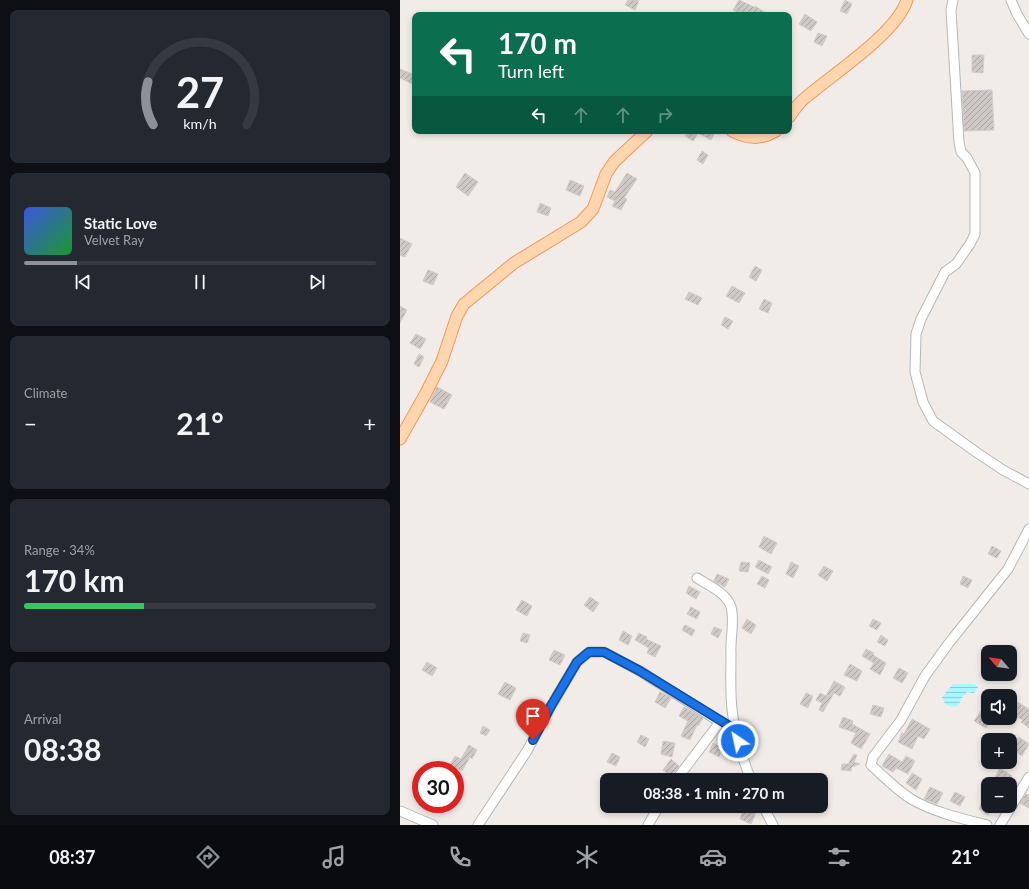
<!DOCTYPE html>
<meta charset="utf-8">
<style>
body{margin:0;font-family:Lato,sans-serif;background:#242831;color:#f1f3f6;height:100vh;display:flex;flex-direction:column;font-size:15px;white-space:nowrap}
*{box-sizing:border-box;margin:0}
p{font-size:13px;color:#9ea1a6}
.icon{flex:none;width:22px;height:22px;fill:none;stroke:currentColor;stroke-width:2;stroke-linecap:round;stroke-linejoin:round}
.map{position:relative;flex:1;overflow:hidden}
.panel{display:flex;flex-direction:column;gap:10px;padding:10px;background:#0d0f14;width:400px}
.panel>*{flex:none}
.top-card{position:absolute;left:12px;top:12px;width:380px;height:122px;border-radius:8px;box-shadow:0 2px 6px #0003;background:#0b6e4f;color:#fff;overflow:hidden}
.needle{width:26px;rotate:298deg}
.tools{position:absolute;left:581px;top:645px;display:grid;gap:8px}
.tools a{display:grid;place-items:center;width:36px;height:36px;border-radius:8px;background:#171b24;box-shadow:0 2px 6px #0003;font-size:20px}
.speed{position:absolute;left:12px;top:761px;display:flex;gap:8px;font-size:20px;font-weight:700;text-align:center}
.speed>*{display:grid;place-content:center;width:52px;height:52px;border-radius:50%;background:#171b24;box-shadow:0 2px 6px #0003;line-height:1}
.speed .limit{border:6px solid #d22;background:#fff;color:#111}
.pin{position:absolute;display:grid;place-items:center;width:34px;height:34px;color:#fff;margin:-41px -17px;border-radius:50% 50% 50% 0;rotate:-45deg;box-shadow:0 0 4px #0007}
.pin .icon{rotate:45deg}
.me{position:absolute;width:44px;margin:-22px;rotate:326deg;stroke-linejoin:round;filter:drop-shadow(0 0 3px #0008)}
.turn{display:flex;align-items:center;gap:14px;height:84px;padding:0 20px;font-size:18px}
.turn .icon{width:52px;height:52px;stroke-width:2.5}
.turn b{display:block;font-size:28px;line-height:34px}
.lanes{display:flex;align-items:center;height:38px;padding:0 20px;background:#0003;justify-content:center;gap:20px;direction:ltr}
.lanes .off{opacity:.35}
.big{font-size:30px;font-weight:700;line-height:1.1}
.panel .widget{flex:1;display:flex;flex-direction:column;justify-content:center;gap:6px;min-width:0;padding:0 14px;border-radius:8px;background:#242831}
.panel .dial{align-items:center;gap:0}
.dial svg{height:104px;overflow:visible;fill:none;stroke:#363941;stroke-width:7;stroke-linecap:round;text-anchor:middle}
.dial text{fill:#f1f3f6;stroke:none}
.song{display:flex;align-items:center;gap:12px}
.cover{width:48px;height:48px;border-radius:6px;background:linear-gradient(135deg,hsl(230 70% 55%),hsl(130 70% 35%))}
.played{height:4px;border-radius:2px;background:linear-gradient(90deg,#8c9099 15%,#363941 15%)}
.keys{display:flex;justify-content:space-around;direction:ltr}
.heat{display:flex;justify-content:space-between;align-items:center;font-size:22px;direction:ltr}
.charge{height:6px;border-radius:3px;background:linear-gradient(90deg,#34c759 34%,#363941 0)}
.trip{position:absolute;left:200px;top:773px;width:228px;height:40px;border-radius:8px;background:#171b24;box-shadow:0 2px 6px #0003;font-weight:700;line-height:40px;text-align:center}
.menu{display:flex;height:64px;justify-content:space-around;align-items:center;background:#090b0e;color:#9ea1a6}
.menu .icon{width:28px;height:28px}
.menu .selected{color:#8c9099}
.menu b{font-size:18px;color:#f1f3f6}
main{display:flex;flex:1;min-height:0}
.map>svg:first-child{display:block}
.water{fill:url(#water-rules)}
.building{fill:url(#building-hatch);stroke:#d6cbc6}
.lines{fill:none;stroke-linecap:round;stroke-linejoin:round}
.minor-casing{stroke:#b3b8ba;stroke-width:11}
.major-casing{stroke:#f2965f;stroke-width:13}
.minor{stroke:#fff;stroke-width:9}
.major{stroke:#ffd6ae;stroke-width:11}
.route-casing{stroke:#114b97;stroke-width:10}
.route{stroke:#1a73e8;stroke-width:7}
</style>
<main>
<section class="panel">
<div class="widget dial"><svg viewBox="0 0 100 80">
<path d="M14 69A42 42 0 1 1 86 69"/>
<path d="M14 69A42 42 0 0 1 10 36" stroke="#8c9099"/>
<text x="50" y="56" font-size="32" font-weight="700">27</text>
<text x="50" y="72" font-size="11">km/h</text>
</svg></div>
<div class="widget">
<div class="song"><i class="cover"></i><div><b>Static Love</b><p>Velvet Ray</p></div></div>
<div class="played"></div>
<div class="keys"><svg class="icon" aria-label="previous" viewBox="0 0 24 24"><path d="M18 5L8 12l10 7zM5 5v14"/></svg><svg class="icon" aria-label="pause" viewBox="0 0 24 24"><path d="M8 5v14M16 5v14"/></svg><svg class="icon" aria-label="next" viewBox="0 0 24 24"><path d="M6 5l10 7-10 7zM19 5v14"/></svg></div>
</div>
<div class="widget"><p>Climate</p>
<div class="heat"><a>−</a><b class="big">21°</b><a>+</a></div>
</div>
<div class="widget"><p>Range · 34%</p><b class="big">170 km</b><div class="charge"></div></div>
<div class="widget"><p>Arrival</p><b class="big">08:38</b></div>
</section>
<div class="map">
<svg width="629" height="825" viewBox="0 0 629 825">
<defs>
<pattern id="water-rules" width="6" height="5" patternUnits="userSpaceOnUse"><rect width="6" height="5" fill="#a9f7ff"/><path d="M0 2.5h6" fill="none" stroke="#8dccd2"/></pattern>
<pattern id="building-hatch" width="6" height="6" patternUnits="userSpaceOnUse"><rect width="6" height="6" fill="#cec8c7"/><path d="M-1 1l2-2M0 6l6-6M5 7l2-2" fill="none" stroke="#aaa6a5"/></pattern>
</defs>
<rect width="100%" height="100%" fill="#f1ece8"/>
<path class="water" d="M553 684H574L578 687 574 693 567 692 562 698 558 706 552 707 545 704 542 697Z"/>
<path class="building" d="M228 0H239L235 10 225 5Z
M339 0 354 7 355 6 369 15H342L333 10Z
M445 0 452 4 447 14 440 11Z
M405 14 417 22 411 31 399 24Z
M418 33 427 36 422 46 414 42Z
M572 55H584L583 73 572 72Z
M0 69 15 75 12 84 0 78Z
M592 90 594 130 564 131 562 91Z
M289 131H309L314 134 311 140 298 133 293 141 285 136Z
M302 151 308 155 303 164 297 160Z
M65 173 78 182 68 196 56 187Z
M227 173 237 179 224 198 227 199 221 210 212 206 215 201 207 197 210 190 215 192Z
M170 180 184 186 180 196 166 190Z
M140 203 151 208 148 216 137 212Z
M0 238 12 244 5 257 0 255Z
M355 266 362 270 356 281 349 277Z
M28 270 38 274 33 285 23 281Z
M332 286 345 293 339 303 326 296Z
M289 292 302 298 298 305 285 299Z
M364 299 372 303 368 313 359 309Z
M0 306 7 310 0 323Z
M325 317 333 321 328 329 321 325Z
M16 334 26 339 20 349 10 343Z
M19 354 24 357 19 367 14 364Z
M37 387 52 395 44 409 30 402Z
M364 536 377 543 371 554 359 547Z
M592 546 601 551 597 558 588 554Z
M359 560 372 567 368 574 355 567Z
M341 562 350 563 348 572 339 571Z
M391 562 399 566 393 578 386 574Z
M424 566 433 571 427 581 418 575Z
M317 574 329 579 325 587 314 581Z
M362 576 369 580 365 588 357 584Z
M563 576 572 580 568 588 560 584Z
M289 586 300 592 296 599 286 593Z
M190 597 199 603 193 612 184 605Z
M122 600 132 606 127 616 116 610Z
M291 607 300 612 297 619 287 614Z
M347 619 356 625 351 634 342 628Z
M473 619 481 623 477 630 469 626Z
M285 625 295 630 292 636 282 630Z
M314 627 322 630 318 638 311 634Z
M223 631 232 636 228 645 219 640Z
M123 633 130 635 127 643 120 641Z
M239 633 247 637 246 639 261 646 255 657 247 653 249 648 235 640Z
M481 635 488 640 485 646 477 642Z
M466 649 474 653 473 655 486 663 480 675 470 669 474 663 462 656Z
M154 650 165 655 160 665 149 660Z
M27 662 37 668 32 676 22 670Z
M450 664 462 671 457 681 444 675Z
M499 668 508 673 502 683 493 678Z
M434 681 445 687 440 696 434 693 423 712 419 710 422 703 416 700 420 693 426 696Z
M105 682 116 688 110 700 98 694Z
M260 692 271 698 265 708 255 702Z
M406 693 413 696 408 708 400 704Z
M610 698 629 709V728L621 722 623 720 610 713Z
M473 705 484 708 481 717 470 714Z
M284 707 303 718 298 726 297 725 290 740 281 736 288 721 279 716Z
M581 711 588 715V718H593L586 728 574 721Z
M443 717 453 721 452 724 470 734 461 749 451 743 456 733 439 727Z
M512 719 530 729 524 739 518 736 512 749 498 742 502 733 504 734Z
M83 726 90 730 86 736 80 733Z
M241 735 249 739 245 747 237 742Z
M619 737 629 744 622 756 612 749Z
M263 741 275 743 272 757 261 754Z
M313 743 323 748 319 757 309 752Z
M69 745 77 750 72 759 70 757 62 771 50 765 55 756 61 759Z
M212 753 220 757 216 766 207 762Z
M454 754 457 755 454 762 460 764 452 767 451 771 441 770 442 764H448Z
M489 754 502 762 506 756 515 761 508 774 496 768 493 772 482 766Z
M271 759 279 766 271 776 263 770Z
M600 768 612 776 607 784H598L593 781Z
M512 773 522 779 516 790 506 783Z
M530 787 543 793 537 804 524 799Z
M555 792 565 797 560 806 550 801Z
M626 794 629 795V808L620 803Z
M584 799 588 802V806H593L588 815 579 809Z
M345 806 357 810 351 824 340 819Z"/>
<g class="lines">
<defs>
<path id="minor" d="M553 0 551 10 559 142 561 152 567 158 575 173V234L570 244 556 264 545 272 521 319 516 334 515 372 523 402 533 421 576 452 603 470 629 484
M611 0 617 14 629 34
M297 578C308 585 327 593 331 607 335 622 330 638 331 653 331 672 330 691 332 709 334 733 342 757 351 780
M363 806 373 825
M0 811 33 825
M78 825 127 751 151 706 177 662 189 652H204L240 671 320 722 276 780
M248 825 259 806
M587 825C563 819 533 812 511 799 497 790 484 777 471 765L473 757 501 720 525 676 549 643 608 569 629 529
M600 825 629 777"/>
<path id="major" d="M389 117C394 111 398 103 405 98 433 74 496 34 507 0
M332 131C348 139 360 140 376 131
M0 439 26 393 42 361 57 316 64 304 114 263 181 222 193 209 206 174 214 162 247 131"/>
</defs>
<use href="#minor" class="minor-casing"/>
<use href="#major" class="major-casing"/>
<use href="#minor" class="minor"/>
<use href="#major" class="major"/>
</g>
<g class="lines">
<defs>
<path id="route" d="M133 740 151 706 177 662 189 652H204L240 671 336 730 338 741"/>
</defs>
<use href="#route" class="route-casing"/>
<use href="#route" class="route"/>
</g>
</svg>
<div class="tools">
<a><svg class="needle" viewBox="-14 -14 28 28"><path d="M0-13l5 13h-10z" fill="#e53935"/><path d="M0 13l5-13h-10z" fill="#9ea1a6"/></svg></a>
<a><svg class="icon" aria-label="sound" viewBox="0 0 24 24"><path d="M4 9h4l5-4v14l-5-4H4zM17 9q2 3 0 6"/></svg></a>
<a>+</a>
<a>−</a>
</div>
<div class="speed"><div class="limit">30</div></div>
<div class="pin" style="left:133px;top:740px;background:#d93025"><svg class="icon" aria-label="arrive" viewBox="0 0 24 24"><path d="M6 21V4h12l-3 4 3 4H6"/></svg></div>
<svg class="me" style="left:338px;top:741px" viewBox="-20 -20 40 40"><circle r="17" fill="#1a73e8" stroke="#fff" stroke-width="3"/><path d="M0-11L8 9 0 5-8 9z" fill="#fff"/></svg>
<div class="trip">08:38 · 1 min · 270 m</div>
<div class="top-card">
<div class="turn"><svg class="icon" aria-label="left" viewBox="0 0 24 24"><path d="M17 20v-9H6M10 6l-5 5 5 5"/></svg><div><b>170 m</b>Turn left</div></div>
<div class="lanes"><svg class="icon" aria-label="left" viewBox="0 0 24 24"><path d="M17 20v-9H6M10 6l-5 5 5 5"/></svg><svg class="icon off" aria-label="ahead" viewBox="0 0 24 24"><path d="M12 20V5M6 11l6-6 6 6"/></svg><svg class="icon off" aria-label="ahead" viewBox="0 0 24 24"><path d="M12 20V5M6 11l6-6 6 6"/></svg><svg class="icon off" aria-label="right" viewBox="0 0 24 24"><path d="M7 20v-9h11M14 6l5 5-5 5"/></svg></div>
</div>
</div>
</main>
<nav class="menu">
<b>08:37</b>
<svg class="icon selected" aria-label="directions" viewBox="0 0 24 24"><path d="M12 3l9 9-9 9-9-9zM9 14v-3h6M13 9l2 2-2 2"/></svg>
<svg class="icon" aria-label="music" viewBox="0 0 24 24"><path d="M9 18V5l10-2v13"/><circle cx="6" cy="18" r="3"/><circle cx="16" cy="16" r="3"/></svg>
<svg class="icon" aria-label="phone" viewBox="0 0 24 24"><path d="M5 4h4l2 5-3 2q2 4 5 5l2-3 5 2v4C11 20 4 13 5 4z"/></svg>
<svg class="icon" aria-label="climate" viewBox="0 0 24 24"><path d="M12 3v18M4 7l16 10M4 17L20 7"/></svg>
<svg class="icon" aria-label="car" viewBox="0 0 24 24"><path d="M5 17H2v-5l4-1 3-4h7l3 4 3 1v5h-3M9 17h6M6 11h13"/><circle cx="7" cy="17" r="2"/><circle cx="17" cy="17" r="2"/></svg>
<svg class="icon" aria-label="filters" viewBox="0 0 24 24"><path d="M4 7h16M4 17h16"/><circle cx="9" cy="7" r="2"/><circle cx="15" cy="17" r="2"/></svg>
<b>21°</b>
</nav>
